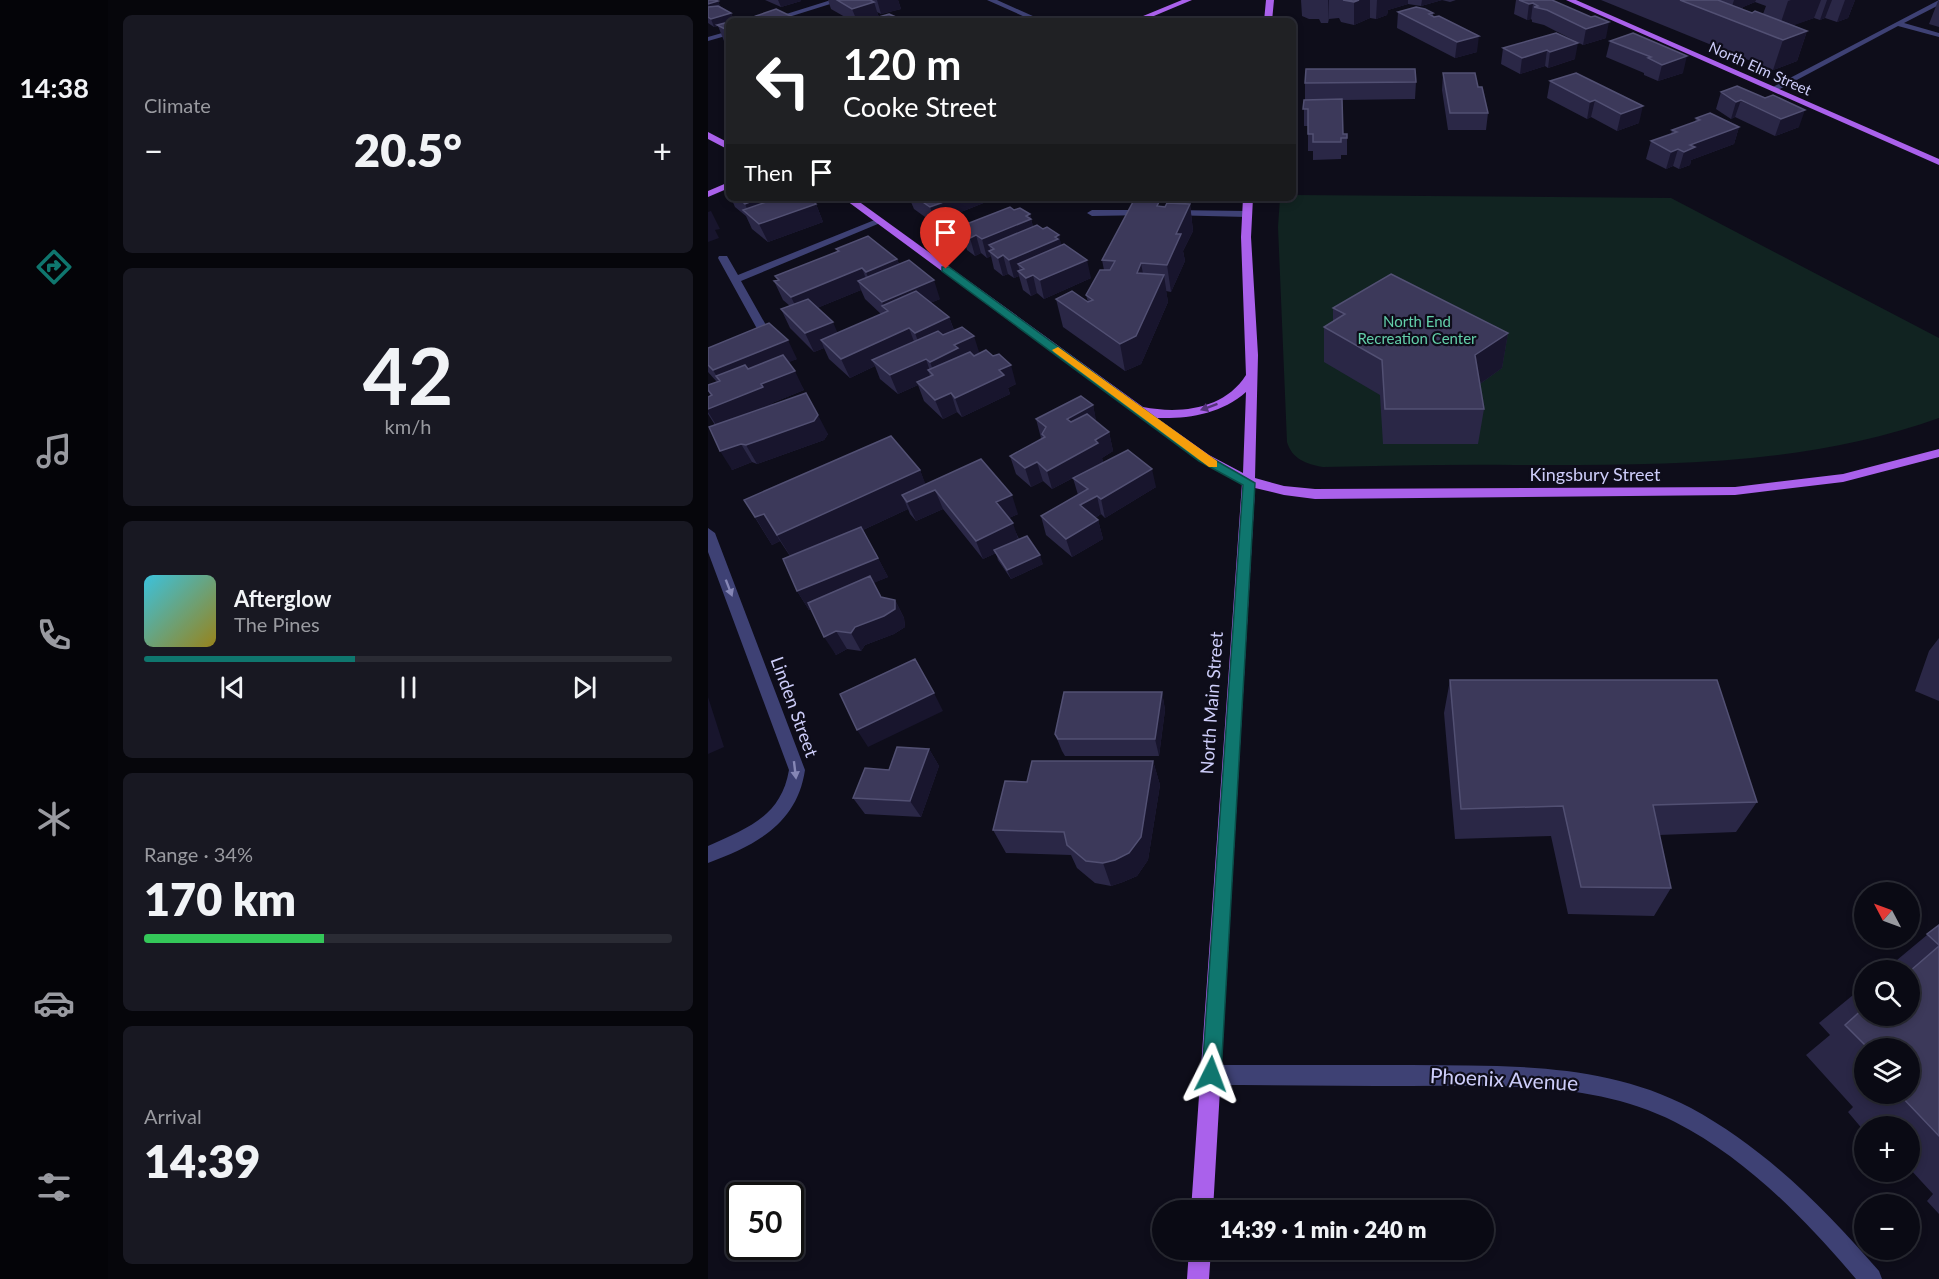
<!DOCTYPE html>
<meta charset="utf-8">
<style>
body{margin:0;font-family:Lato,sans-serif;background:#181822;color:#f1f3f6;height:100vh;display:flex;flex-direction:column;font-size:22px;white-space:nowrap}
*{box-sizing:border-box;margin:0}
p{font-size:20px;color:#999aa0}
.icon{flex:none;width:33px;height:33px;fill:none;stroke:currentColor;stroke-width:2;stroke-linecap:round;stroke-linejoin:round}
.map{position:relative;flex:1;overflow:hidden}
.panel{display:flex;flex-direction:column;gap:15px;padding:15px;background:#06060b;width:600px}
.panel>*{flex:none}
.top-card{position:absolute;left:18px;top:18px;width:570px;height:183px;border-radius:9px;box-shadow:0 3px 9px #0003,0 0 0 2px #2a2b34;background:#202124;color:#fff;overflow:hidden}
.needle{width:39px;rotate:311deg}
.buttons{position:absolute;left:1146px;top:882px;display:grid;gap:12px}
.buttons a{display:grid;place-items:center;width:66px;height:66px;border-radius:50%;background:#0a0a14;box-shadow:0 3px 9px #0003,0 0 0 2px #2a2b34;font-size:30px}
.speed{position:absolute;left:18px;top:1182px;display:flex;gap:12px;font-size:30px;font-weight:700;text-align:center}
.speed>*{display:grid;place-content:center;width:78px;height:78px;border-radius:50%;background:#0a0a14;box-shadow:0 3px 9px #0003,0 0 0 2px #2a2b34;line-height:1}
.speed .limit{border:3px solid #111;border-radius:9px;background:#fff;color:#111}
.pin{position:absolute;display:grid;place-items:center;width:51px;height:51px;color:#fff;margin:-62px -26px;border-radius:50% 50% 50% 0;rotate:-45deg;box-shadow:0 0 6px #0007}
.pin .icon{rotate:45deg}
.me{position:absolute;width:66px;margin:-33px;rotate:3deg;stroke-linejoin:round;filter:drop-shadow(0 0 4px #0008)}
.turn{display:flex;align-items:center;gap:21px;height:126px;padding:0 18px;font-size:27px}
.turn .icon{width:78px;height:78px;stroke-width:2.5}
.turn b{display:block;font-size:42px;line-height:51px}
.then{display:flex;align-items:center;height:57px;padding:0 18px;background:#0003;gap:12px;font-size:22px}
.big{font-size:45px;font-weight:800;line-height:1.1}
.panel .widget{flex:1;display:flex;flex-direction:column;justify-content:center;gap:9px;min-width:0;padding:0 21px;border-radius:9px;background:#181822}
.panel .dial{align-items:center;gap:0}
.dial b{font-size:78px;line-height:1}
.song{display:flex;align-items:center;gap:18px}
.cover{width:72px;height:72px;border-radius:9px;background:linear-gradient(135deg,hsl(190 70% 55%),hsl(50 70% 35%))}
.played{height:6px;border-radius:3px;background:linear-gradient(90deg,#0f766e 40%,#2a2b34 40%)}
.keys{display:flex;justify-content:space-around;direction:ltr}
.heat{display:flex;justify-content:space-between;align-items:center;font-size:33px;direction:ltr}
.charge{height:9px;border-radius:4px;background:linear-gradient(90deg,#34c759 34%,#2a2b34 0)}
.trip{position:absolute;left:444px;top:1200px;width:342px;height:60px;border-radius:30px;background:#0a0a14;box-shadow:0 3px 9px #0003,0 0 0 2px #2a2b34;font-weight:800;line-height:60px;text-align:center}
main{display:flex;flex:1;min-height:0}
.menu{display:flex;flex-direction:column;width:108px;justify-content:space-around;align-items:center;background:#040408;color:#999aa0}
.menu .icon{width:42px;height:42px}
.menu .on{color:#0f766e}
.menu b{font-size:27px;color:#f1f3f6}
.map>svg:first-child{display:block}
.green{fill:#112321}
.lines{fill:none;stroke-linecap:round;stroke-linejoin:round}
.minor{fill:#3e4174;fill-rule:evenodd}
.major{fill:#aa61eb;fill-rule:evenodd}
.wall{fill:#2a2746;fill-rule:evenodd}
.shaded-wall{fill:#18152d}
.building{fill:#3c395a;stroke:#525073;stroke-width:1.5}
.oneway{fill:#543378}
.oneway2{fill:#8687b6}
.route{fill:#0f766e;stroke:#0a4d48;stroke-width:1.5}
.slow{fill:#f59e0b}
.labels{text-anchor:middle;stroke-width:4.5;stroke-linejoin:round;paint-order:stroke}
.far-street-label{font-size:15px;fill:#cdcdf9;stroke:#0e0d1a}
.far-park-label{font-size:15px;fill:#63cea9;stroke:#0e0d1a}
.street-label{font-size:18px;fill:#cdcdf9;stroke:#0e0d1a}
.near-street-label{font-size:21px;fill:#cdcdf9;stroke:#0e0d1a}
</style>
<main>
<nav class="menu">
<b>14:38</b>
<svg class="icon on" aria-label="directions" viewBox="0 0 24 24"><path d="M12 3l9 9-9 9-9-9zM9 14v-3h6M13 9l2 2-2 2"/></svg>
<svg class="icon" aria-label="music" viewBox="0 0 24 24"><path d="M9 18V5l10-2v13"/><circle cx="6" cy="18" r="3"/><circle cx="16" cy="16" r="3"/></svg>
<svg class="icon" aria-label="phone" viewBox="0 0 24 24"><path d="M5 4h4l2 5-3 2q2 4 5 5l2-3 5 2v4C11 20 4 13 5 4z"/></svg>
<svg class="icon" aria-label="climate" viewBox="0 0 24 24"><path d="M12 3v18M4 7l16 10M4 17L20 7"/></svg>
<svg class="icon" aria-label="car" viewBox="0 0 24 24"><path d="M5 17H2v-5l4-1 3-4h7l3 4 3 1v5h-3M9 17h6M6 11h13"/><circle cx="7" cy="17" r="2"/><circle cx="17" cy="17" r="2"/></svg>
<svg class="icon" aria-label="filters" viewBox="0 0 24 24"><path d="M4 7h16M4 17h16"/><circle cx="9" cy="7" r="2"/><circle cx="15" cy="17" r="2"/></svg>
</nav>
<section class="panel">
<div class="widget"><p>Climate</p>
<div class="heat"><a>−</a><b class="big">20.5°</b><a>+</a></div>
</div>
<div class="widget dial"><b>42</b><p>km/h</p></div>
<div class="widget">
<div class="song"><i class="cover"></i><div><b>Afterglow</b><p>The Pines</p></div></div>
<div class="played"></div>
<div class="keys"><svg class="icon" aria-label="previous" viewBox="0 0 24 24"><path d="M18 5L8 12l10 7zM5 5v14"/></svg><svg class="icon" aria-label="pause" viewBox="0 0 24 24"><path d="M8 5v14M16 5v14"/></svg><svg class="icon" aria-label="next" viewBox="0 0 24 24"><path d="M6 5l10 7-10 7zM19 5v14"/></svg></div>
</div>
<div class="widget"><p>Range · 34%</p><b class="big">170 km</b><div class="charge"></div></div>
<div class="widget"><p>Arrival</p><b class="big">14:39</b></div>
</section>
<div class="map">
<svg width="1231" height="1279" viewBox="0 0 1231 1279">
<rect width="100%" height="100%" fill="#0e0d1a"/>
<path class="green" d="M585 195 963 198 1231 338V418C1094 467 951 465 807 465 743 464 679 466 615 467 598 464 584 459 579 442L570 227 572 198H585Z"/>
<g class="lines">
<path class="minor" d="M123 0H135L68 21H56Z
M279 0H289L336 21H326Z
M1231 0V5L1196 23 1231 33V37L1190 26 1068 91 1061 89Z
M21 31V35L0 41V37Z
M438 210 441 211V215L384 216 379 213 384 210Z
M462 210 539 211 544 214 539 217 459 215V211Z
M169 219 177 221 33 281 63 334 61 336H53L10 258 11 256H19L30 275Z
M0 528 7 533 97 770C89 824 48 845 0 863V846C39 828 73 817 81 770L0 552Z
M503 1065C570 1065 636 1065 703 1065 799 1066 896 1062 983 1108 1058 1149 1116 1208 1171 1271L1174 1279H1148C1096 1218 1039 1159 967 1122 885 1081 792 1086 703 1086 637 1086 570 1085 503 1085L496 1082 493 1075 496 1068Z"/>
<path class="major" d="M474 0H484L434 21H423Z
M558 0H566L564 21H556Z
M858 0H868L1231 159V165Z
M0 132 21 143V150L0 139Z
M21 182V188L0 197V191Z
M135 198H146L435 407C471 414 516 410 538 375L533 237 535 198H545L543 237 550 355 547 478 576 486 607 489 1027 487 1135 474 1231 449V457L1135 482 1027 495 607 499 576 495 547 488 505 1210H483L534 483 491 461ZM538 392 535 473 501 455 449 418C480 419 513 414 538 392Z
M481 1250H503L501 1279H479Z"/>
</g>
<path class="wall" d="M0 0 10 1 12 6 23 13 26 20 21 21V43L16 41 10 26 6 27 0 23Z
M57 0H93V1L73 7Z
M120 0H190L193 9 173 14 169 12 171 17 197 21H144L123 9Z
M593 0H594V10V0H748L742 2 734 0 713 6 700 4 680 10 679 15 668 19 662 18 646 25 633 22 631 18 621 19 620 23H613L611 19H601L594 16Z
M808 0H845L898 38 875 45 836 25 824 22V20L823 19 819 20 806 14Z
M893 0H1147L1140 18 1129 22 1117 18 1112 20 1106 18 1085 25 1099 31 1089 61 1065 70ZM1047 2 1058 6 1055 14 1044 13 1034 9 1035 7Z
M1230 1H1231V27L1221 24Z
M690 12 725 13V16L769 52 747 58 689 28Z
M48 16 93 21H50Z
M848 33 867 59 840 68 837 66 812 74 793 64 795 48Z
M925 33 975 73 950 81 936 75V73L898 57 902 41Z
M735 73 770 87 780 113 778 130H740L734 90Z
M868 73 931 123 909 131 883 117 879 119 839 98 842 81Z
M708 82 707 99 634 100 635 134H639V155H633V159L605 160V151H600V126H596V100H597V83Z
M1013 92 1091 127 1067 136 1027 117 1023 119 1008 109Z
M988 118 1031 127 1026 144 983 160 982 165 971 169 965 166 958 169 938 159 943 141 963 134 964 130 987 122Z
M23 198H100L108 204 115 222 60 242 44 229 38 216 27 207Z
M196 198H288L238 218 239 221 228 225 206 209 203 202H202Z
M482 204 485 231 475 251 477 261 463 292 458 291 460 302 433 364 417 371 355 327 348 299 380 302 378 295 396 270 394 260 452 206Z
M306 210 322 214 325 227 335 229 351 235 353 246 383 278 336 299 329 293 323 296 315 290 311 276 306 278 300 274 295 276 286 269 283 256 279 258 273 253 267 256 259 250 254 232 257 230 256 225Z
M128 249 189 259 191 264 232 299 222 303 241 317 246 330 271 353 308 384 300 388 302 394 254 417 249 412 235 419 216 401 210 385 190 394 172 379 167 366 142 378 121 359 116 348 106 352 82 328 73 309 82 306 75 300 66 281 69 280 67 276 130 252ZM153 290 157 299 173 314 129 333 109 308Z
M625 308 800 333 794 368 772 384 776 409 770 444H675L672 395 616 362V327L625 321Z
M0 348 89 359 80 362 96 390 64 403 65 405 120 434 116 440 49 464 44 462 24 470 7 425 0 414V397L3 396 0 391 9 382 0 372Z
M385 405 388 422 401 432 405 451 394 458 395 462 375 472 448 487 397 518 393 514 387 518 390 520 395 539 364 557 338 535 333 516 370 495 365 478 344 489 335 481 323 487 308 474 302 456 335 439 333 438 328 419Z
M212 470 217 484 310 514 301 518 311 539 335 564 303 579 290 560 288 553 275 559 235 509 208 521 202 514 200 509 155 530 180 577 165 583 173 597 187 600 196 618 197 627 186 634 157 645 153 651 139 649 128 655 103 609 101 610 89 591 82 556 72 541 64 545 36 500Z
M1231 638V701L1207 691 1221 651Z
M742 680 1049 802 1028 832 951 835 963 888 946 916 860 914 843 836 747 839 736 713Z
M454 692 457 710 451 756H357L354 751 347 734Z
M221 749 231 766 213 817 157 814 145 798 181 770Z
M445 761 452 785 440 860 429 876 415 882 403 886 387 883 369 868 363 855 298 853 285 830 319 782Z
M1231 925V1214L1219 1201 1225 1194 1202 1169V1126H1156V1131L1140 1112 1145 1107 1098 1055 1122 1035 1111 1023 1156 986V1016L1202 970H1177ZM1156 1048H1202V1094H1156Z"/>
<path class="shaded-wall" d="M70 0H93V1L73 7Z
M169 0H190L193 9 173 14Z
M620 0H621L620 23Z
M651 0H662V18L646 25V2Z
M669 0H700V4L680 10 679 15 668 19Z
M714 0H734L713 6Z
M1026 0H1048L1047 2 1035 7 1032 15 1020 19Z
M1083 0H1113L1106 18 1070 31 1080 1Z
M1119 0H1124L1117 18 1112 20Z
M1137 0H1147L1140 18 1129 22Z
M10 1 13 9 3 12 0 4Z
M166 2 171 18 161 21H149L144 9Z
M825 3 823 19 819 20 821 4Z
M23 13 26 21H21V23L6 27 3 19Z
M901 22 898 38 875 45 878 29Z
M1099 31 1089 61 1065 70 1075 40Z
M771 36 769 52 747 58 749 42Z
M870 43 867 59 840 68 842 52Z
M839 50 837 66 812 74 814 58Z
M979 56 975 73 950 81 954 65Z
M887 100 883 117 879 119 882 102Z
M1033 100 1027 117 1023 119 1028 102Z
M935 106 931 123 909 131 913 114Z
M1097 110 1091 127 1067 136 1073 119Z
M1031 127 1026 144 983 160 982 165 971 169 976 152 982 145Z
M970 149 965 166 958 169 963 152Z
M52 198H88L43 217 37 204Z
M237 198H288L238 218 239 221 228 225 222 207 230 201Z
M108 204 115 222 60 242 51 224Z
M482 204 485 231 475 251 477 261 463 292 459 265 468 234Z
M3 211 12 229 7 230 11 238 0 242V212Z
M322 214 327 237 286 249 281 245 283 253 281 251 283 256 279 258 274 239Z
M268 235 273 253 267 256 262 238Z
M351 235 355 253 316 269 310 264 312 273 310 271 311 276 306 278 301 260Z
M295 255 300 274 295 276 290 258Z
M189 259 196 277 165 290 158 272Z
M379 260 383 278 336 299 332 280Z
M433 263 438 290 429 273Z
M154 268 161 287 150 281 153 290 92 315 83 297Z
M325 275 329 293 323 296 318 278Z
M456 275 460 302 433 364 417 371 412 344Z
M226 280 232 299 183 319 180 311 176 308 174 302Z
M241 317 248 336 214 352 207 333Z
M125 322 133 341 113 340 116 348 106 352 97 333Z
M201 328 208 347 164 360 167 366 142 378 133 359Z
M800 333 794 368 762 391 767 355Z
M266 336 272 355 229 381 222 362 246 345Z
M80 340 89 359 16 389 5 370Z
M218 359 223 374 220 370 223 379 209 382 210 385 190 394 182 375Z
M303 365 308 384 300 388 302 394 254 417 247 398 291 370Z
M87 371 96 390 64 403 65 406 10 428 0 412V409L53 384Z
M243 393 249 412 235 419 227 400Z
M385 405 389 424 363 438 359 419Z
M110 415 120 434 116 440 49 464 38 445Z
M401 432 405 451 394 458 395 462 344 489 339 471 387 440Z
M33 444 44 462 24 470 12 451Z
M329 462 335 481 323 487 317 468Z
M444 469 448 487 397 518 393 499Z
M212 470 221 493 227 490 235 509 208 521 199 502 194 495 200 509 86 562 69 535Z
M304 495 310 514 294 521 288 502Z
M389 496 393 514 377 524 372 505Z
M56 514 72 541 64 545 47 517Z
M390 520 395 539 364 557 358 539Z
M305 523 311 542 286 550 288 553 275 559 268 541Z
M332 555 335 564 303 579 299 570Z
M170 558 180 577 101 610 89 591Z
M187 600 196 618 197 627 186 634 157 645 153 651 143 633 147 627Z
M128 631 139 649 128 655 116 637Z
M454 692 457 710 451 756 447 739Z
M226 693 235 711 160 747 149 730Z
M0 697 16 747 0 754Z
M221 749 231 766 213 817 202 801Z
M445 761 452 785 440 860 429 876 415 882 403 886 395 863Z"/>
<path class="building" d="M0 0H7L10 1 0 4Z
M129 0H162L166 2 144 9Z
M635 0H651L646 2Z
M811 0H844L883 17 887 16 901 22 878 29 839 10 826 7 830 6 825 3 821 4Z
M972 0H1010L1044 13 1047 11 1099 31 1075 40Z
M10 6 23 13 3 19 0 17V7Z
M708 7 717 9 725 13 721 14 726 17 731 16 771 36 749 42 690 12Z
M68 9 93 21H57L48 16Z
M181 14 197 21H157Z
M35 18 41 21H23Z
M21 22V31L9 25Z
M848 33 870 43 842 52 839 50 814 58 795 48Z
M925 33 979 56 954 65 940 58 943 57 902 41Z
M598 69H707L708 82 597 83Z
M735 73H767L770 87H774L780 113H742Z
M868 73 935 106 913 114 887 100 882 102 842 81Z
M1029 86 1057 98 1065 95 1097 110 1073 119 1033 100 1028 102 1013 92Z
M634 99 635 134H639V138H633V142H605V134H600V109H595L596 100Z
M1002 113 1031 127 982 145 987 147 976 152 970 149 963 152 943 141 969 132 964 130 992 120 988 118Z
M30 198H52L37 204Z
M70 198H100L108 204 51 224 35 210Z
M209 198H237L230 201 233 203 222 207Z
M426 200 451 202 449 206 457 207 459 203 482 204 468 234H473L459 265 433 263 429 273 456 275 428 336 412 344 348 299 364 291 380 302 385 300 378 295 392 270H402L407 261 394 260Z
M302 207 306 210 312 208 322 214 318 216 323 219 274 239 268 235 262 238 254 232 261 229 256 225Z
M329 225 335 229 339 227 351 235 347 237 350 239 301 260 295 255 290 258 281 251 286 249 281 245Z
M160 236 189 259 158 272 154 268 83 297 66 281 71 280 67 276 131 251 128 249Z
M356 244 379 260 332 280 325 275 318 278 310 271 316 269 310 264Z
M201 260 226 280 174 302 150 281Z
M683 274 800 333 767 355 776 409H677L674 360 616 327 637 314 625 308Z
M208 291 241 317 207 333 201 328 133 359 113 340 180 311 174 306Z
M100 299 125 322 97 333 73 309Z
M61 323 80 340 5 370 0 365V348Z
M254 327 266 336 246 345 250 348 222 362 218 359 182 375 164 360 230 331 235 335Z
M278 350 285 356 291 354 303 365 291 370 296 375 247 398 243 393 227 400 209 382 225 375 220 370 262 352 266 356Z
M75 355 87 371 53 384 55 387 0 409V397L4 395 0 390V385L12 381 8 376 37 365 40 369Z
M98 393 110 415 106 421 38 445 33 444 12 451 1 427Z
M373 396 385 405 359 419 363 422 379 414 401 432 387 440 390 443 339 471 329 462 317 468 302 456 337 437 334 434 338 427 328 419Z
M183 436 212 470 69 535 56 514 47 517 36 500Z
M420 450 444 469 393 499 389 496 372 505 390 520 358 539 333 516 380 489 365 478Z
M273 459 304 495 288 502 305 523 268 541 227 490 199 502 194 495Z
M153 527 170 558 89 591 75 559Z
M319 536 332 555 299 570 286 550Z
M162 576 173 597 187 600V609L176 616 147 627 143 633 128 631 116 637 100 603Z
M207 659 226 693 149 730 132 694Z
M742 680H1009L1049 802 945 805 963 888 873 887 855 806 753 809Z
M356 692H454L447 739H350L347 734Z
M189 747 221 749 202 801 145 798 157 768 181 770Z
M324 761H445L433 837 421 853 407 860 395 863 378 861 359 845 356 832 285 830 297 781 319 782Z
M1231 925V945L1219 934Z
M1231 946V1136L1191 1094H1202V1048H1160L1137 1025 1156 1008V1016H1202V971Z
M1156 986V997L1151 990Z"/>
<defs><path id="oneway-solid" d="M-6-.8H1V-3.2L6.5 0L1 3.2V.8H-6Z" transform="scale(1.5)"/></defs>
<use class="oneway" href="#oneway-solid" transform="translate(501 407) rotate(160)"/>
<g class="oneway2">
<use href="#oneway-solid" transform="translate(21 588) rotate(69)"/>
<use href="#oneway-solid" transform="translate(87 770) rotate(83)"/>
</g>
<path class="route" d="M234 267H241L500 456 547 483 513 1074 510 1081 503 1084 497 1081 494 1074 535 485 491 461 234 271Z"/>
<path class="slow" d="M350 347 509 461V467H501L346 352 344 350Z"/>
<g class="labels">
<g class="far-street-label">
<text transform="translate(1052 69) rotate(24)" y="5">North Elm Street</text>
</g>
<g class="far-park-label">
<text x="709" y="327">North End<tspan x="709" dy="17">Recreation Center</tspan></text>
</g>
<g class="street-label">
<text x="887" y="481">Kingsbury Street</text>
<text transform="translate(504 703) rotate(-86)" y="6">North Main Street</text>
<text transform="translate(86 707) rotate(70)" y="6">Linden Street</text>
</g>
<g class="near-street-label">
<text transform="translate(796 1080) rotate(3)" y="7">Phoenix Avenue</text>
</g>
</g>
</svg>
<div class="buttons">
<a><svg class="needle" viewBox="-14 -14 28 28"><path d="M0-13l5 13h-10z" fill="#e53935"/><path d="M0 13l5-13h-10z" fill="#999aa0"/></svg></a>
<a><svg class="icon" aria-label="search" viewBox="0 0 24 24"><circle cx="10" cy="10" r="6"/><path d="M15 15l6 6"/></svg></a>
<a><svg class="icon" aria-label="layers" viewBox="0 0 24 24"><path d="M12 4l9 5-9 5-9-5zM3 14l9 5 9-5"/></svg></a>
<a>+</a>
<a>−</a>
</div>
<div class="speed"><div class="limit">50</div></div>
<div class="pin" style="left:238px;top:269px;background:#d93025"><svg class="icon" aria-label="arrive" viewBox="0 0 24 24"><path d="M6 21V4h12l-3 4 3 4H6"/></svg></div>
<svg class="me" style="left:503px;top:1074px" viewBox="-20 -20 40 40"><path d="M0-17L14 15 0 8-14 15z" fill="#0f766e" stroke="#fff" stroke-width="4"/></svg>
<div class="trip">14:39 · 1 min · 240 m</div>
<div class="top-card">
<div class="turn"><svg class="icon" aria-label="left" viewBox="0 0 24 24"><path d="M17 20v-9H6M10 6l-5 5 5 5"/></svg><div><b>120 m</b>Cooke Street</div></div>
<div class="then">Then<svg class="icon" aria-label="arrive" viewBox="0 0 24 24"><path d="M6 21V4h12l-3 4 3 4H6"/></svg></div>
</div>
</div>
</main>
